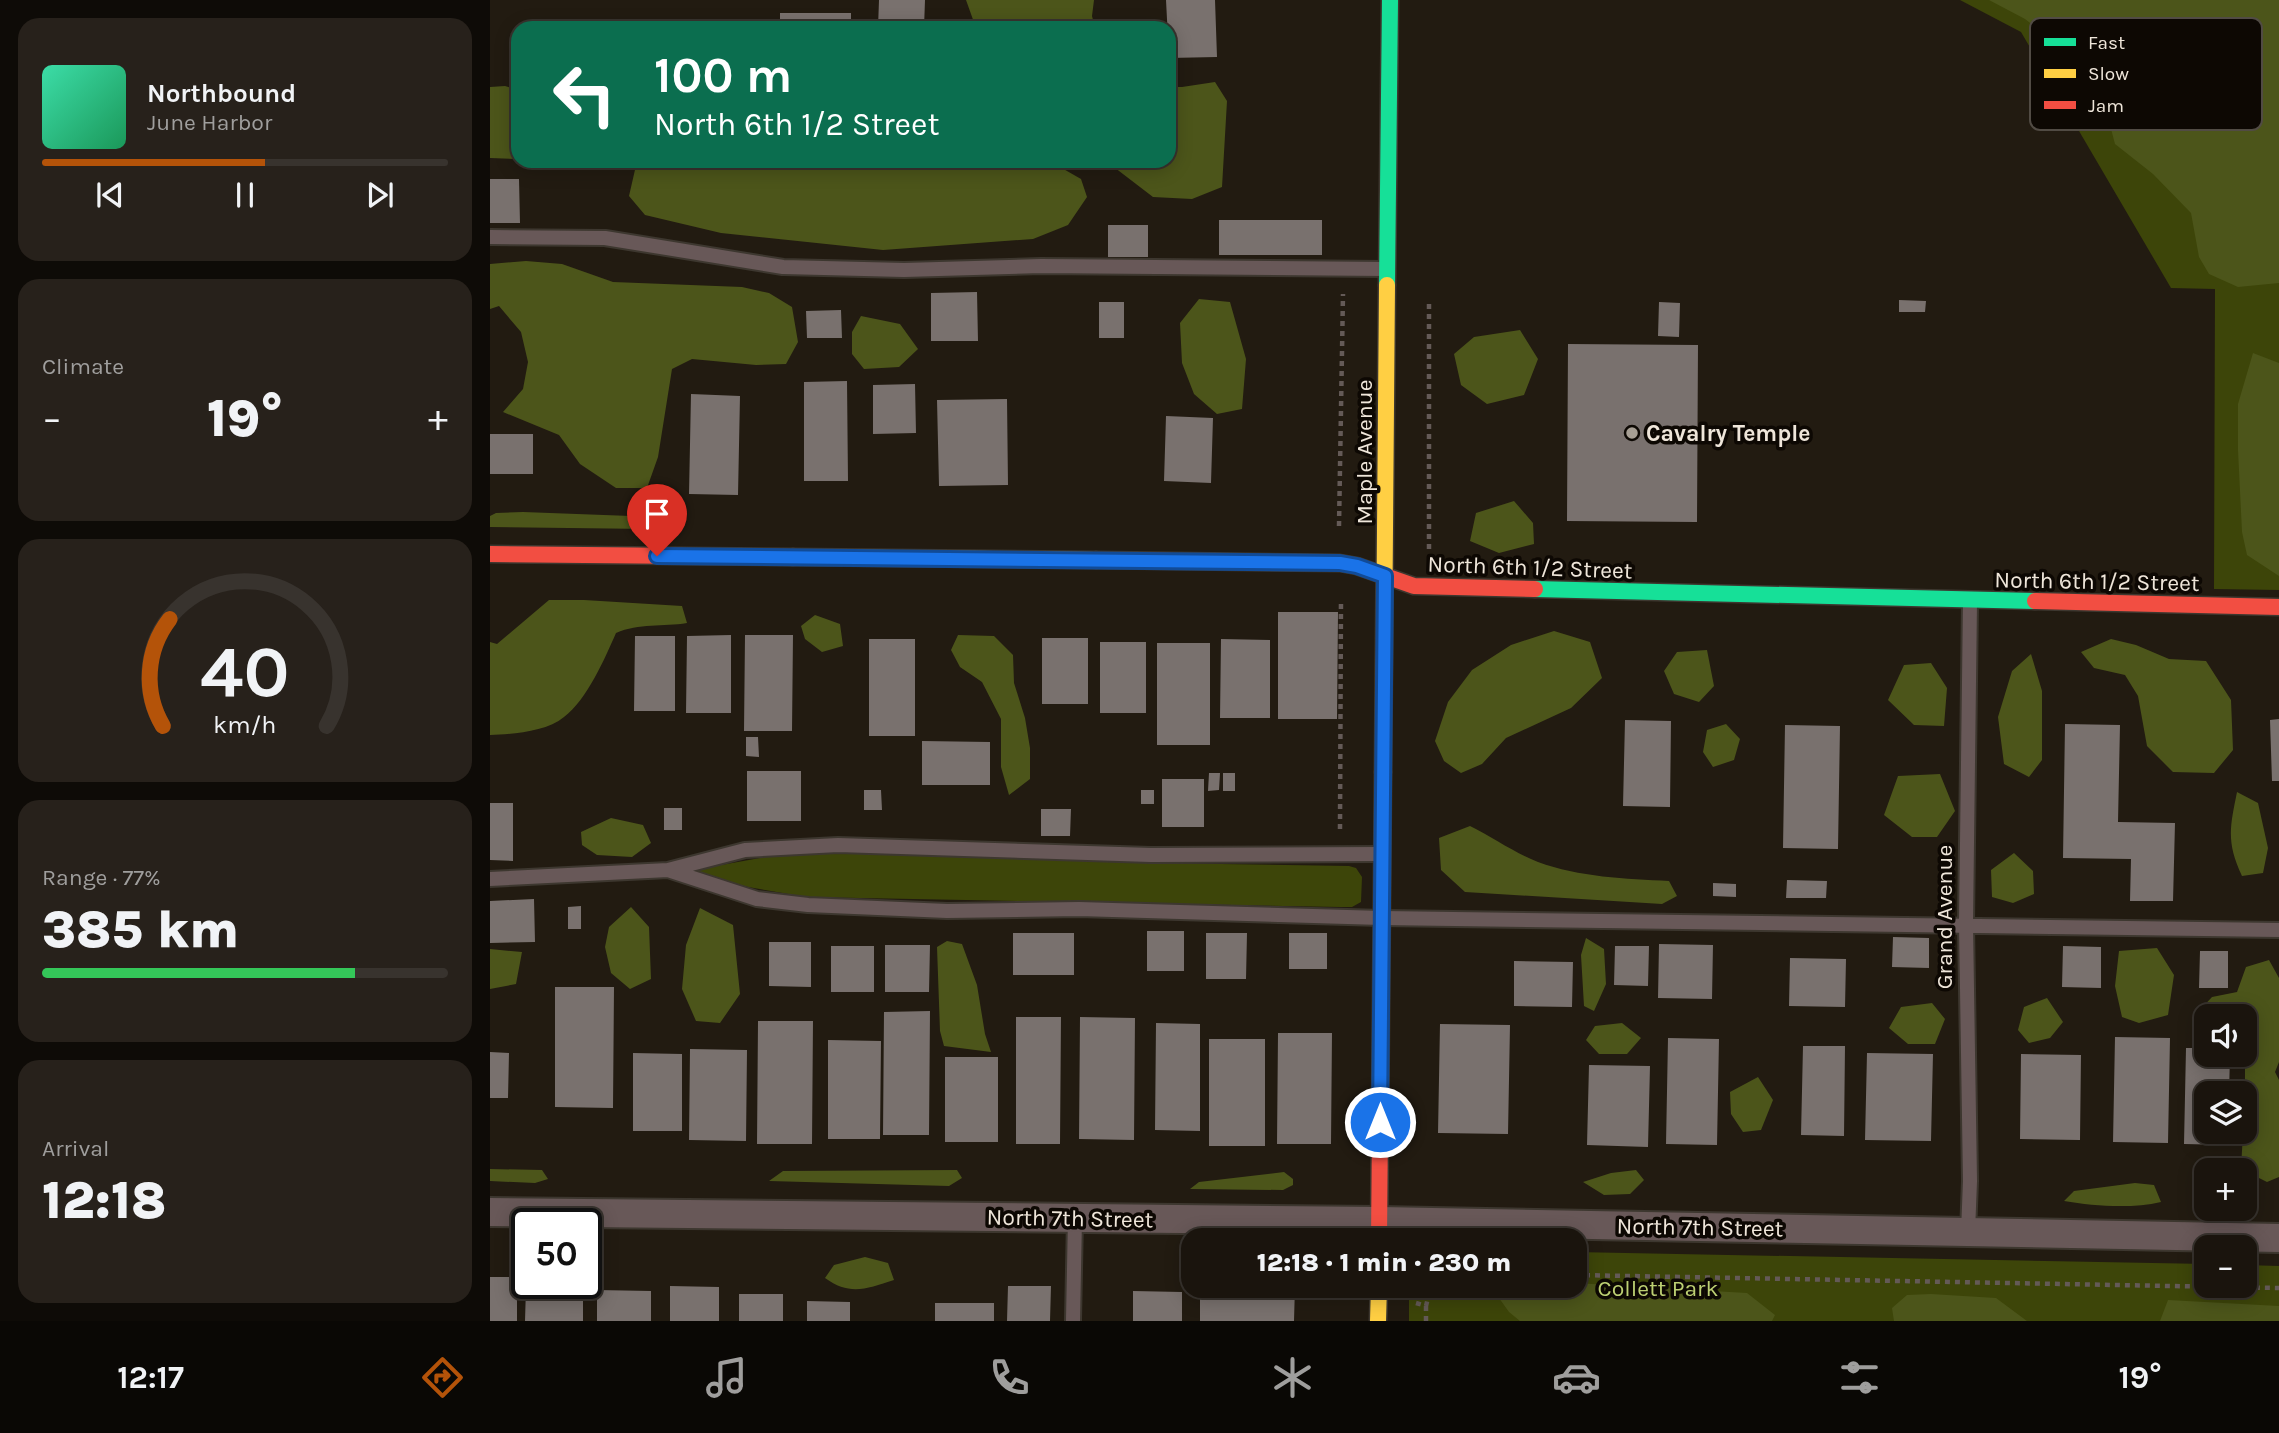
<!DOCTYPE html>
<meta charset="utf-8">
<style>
body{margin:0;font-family:Karla,sans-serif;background:#27211b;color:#f1f3f6;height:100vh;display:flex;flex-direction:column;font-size:26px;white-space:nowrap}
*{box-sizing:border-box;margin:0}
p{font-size:23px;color:#9f9e9d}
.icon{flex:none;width:38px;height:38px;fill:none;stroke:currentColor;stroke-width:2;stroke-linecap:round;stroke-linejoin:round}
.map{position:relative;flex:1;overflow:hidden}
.drawer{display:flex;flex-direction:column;gap:18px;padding:18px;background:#0e0b07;width:490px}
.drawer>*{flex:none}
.banner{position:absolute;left:21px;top:21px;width:665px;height:147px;border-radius:21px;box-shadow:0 4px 18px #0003,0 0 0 2px #38332e;background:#0b6e4f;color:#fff;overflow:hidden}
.tools{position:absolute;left:1704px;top:1004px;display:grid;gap:14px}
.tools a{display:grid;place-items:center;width:63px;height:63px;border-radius:14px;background:#1a140d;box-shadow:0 4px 18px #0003,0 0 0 2px #38332e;font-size:35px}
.speed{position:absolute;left:21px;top:1208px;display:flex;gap:14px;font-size:35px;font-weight:700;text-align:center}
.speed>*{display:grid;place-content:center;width:91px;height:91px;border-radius:50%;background:#1a140d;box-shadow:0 4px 18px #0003,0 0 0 2px #38332e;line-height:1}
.speed .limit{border:4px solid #111;border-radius:10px;background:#fff;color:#111}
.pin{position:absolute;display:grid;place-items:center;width:60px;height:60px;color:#fff;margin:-72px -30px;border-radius:50% 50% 50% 0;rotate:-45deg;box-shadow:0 0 7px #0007}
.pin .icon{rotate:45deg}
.me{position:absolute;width:77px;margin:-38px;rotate:0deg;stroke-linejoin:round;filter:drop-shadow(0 0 5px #0008)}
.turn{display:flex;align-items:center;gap:24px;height:147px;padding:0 28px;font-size:32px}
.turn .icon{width:91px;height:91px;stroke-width:2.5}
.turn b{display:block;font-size:49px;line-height:60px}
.big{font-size:52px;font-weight:800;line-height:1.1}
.drawer .tile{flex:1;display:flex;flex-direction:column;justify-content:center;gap:10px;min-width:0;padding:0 24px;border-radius:21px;background:#27211b}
.drawer .dial{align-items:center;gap:0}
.dial svg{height:182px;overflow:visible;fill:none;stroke:#38332e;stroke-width:7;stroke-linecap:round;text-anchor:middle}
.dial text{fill:#f1f3f6;stroke:none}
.song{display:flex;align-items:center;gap:21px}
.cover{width:84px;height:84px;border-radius:10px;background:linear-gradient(135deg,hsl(160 70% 55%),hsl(150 70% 35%))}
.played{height:7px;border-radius:4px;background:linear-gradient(90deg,#b45309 55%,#38332e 55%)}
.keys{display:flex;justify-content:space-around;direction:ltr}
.heat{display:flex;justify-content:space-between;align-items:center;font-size:38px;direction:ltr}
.charge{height:10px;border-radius:5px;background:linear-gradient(90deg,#34c759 77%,#38332e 0)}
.trip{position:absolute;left:691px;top:1228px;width:406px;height:70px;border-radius:21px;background:#1a140d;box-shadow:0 4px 18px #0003,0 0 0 2px #38332e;font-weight:800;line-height:70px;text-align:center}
.tab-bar{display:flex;height:112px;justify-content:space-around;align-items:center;background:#0a0805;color:#9f9e9d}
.tab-bar .icon{width:49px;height:49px}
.tab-bar .current{color:#b45309}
.tab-bar b{font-size:32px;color:#f1f3f6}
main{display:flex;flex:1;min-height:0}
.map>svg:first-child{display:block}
.green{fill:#3d4509}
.forest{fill:#4c551a}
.building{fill:#79716e}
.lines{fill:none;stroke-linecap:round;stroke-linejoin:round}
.lane-casing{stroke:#3d372f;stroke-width:18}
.street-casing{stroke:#3d372f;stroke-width:32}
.fast-casing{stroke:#3d372f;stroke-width:19}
.slow-casing{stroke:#3d372f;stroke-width:19}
.jam-casing{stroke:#3d372f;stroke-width:19}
.path{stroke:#645a57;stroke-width:4.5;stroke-dasharray:5 5;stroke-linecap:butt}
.lane{stroke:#685858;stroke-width:14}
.street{stroke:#685858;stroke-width:28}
.fast{stroke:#16e098;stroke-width:16}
.slow{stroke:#ffcf43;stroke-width:16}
.jam{stroke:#f24e42;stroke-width:16}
.route-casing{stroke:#114b97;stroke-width:18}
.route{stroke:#1a73e8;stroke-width:12}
.poi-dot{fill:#a79f94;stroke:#0d0803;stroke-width:2.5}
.labels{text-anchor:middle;stroke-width:7;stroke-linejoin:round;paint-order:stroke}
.poi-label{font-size:23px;font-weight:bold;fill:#efe6da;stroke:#0d0803;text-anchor:start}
.street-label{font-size:23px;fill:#efe6da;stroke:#0d0803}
.park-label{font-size:23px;fill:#bdd073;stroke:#0d0803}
.key{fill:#0d0803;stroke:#514b44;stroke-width:2}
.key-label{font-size:19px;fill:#efe6da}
</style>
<main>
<section class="drawer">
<div class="tile">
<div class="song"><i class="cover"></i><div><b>Northbound</b><p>June Harbor</p></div></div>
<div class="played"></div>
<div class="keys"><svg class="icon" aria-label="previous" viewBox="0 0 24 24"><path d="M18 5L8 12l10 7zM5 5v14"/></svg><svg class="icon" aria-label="pause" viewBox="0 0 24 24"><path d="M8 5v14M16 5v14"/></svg><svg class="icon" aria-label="next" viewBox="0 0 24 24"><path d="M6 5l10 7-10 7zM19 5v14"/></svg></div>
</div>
<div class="tile"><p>Climate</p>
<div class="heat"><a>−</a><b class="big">19°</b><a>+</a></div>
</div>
<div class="tile dial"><svg viewBox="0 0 100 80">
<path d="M14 69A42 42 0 1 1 86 69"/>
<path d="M14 69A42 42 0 0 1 17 22" stroke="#b45309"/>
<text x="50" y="56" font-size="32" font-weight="700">40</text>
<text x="50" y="72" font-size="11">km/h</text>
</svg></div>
<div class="tile"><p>Range · 77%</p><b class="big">385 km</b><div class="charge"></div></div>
<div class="tile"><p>Arrival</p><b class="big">12:18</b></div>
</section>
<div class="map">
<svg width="1789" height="1321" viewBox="0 0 1789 1321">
<rect width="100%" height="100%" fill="#221b11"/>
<path class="green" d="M1470 0H1789V590L1724 589 1725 289 1681 288 1531 32Z
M351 852 662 863 859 866 866 868 872 877 871 902 862 907H850L316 897 258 887 206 873 209 869 275 857Z
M1085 1252 1717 1264V1286H1755V1265L1789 1266V1321H919V1286H1085Z"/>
<path class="forest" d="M476 0H604L602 16 605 28H486Z
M1499 0H1789V283L1748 287 1719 274 1709 257 1701 213 1663 174 1625 144 1612 95 1602 79 1572 48 1535 19Z
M725 82 737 101 732 187 702 199 663 197 616 161H679V87H692Z
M15 86 28 90V159L0 158V87Z
M147 161H506L517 165 541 166 563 163 591 179 597 197 578 225 543 239 393 250 231 233 155 215 139 196Z
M36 261 72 264 123 282 252 287 279 293 302 307 308 342 296 364 266 365 202 359 182 369 168 457 157 488H126L90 464 69 435 13 412 33 389 38 362 31 332 9 306 0 309V264Z
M709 299 740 302 756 359 752 409 727 414 704 394 692 363 690 323Z
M371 316 410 324 428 349 409 367 374 369 362 354V332Z
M1030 330 1048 359 1034 395 997 404 971 385 964 354 984 337Z
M1763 353 1789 363V576L1757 555 1752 532 1748 450V404Z
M1024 501 1043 523 1044 544 1009 553 980 541 986 513Z
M33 512 168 517 176 525 159 529 0 527V516L6 513Z
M59 600H94L192 606 197 623C173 627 149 623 126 633 115 658 97 700 74 717 56 732 22 734 0 735V642L7 644Z
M325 615 350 624 353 646 332 652 315 639 311 626Z
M1064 631 1100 642 1112 678 1081 708 1016 738 992 764 971 773 954 761 945 741 958 702 982 670 1021 645Z
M468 635 504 636 523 655 524 683 535 718 540 748V779L519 795 511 767V719L492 682 470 667 461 650Z
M1621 639 1646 645 1679 659 1716 661 1741 700 1743 750 1724 773 1683 772 1657 746 1648 696 1635 675 1604 668 1591 652Z
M1217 650 1224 686 1209 702 1184 694 1174 671 1187 652Z
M1541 654 1552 691V760L1539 777 1514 764 1508 717 1522 671Z
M1441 663 1457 688 1454 726 1424 725 1398 700 1414 665Z
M1236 724 1250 739 1244 760 1223 767 1213 752 1217 730Z
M1450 774 1465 811 1447 837H1422L1394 815 1408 776Z
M1747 792 1768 803 1778 848 1773 873 1752 876C1736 842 1740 827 1747 792Z
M121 818 153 825 161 843 142 857 107 855 92 845 91 832Z
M980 826C1002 837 1025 853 1048 862 1089 877 1136 879 1179 881L1187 896 1172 904 975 892 951 870 949 838Z
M1524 853 1543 871 1544 894 1523 903 1502 897 1501 870Z
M141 907 159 927 161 979 140 989 121 973 115 947 119 927Z
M210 908 243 925 250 994 230 1023 206 1021 192 989 196 945Z
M1096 938 1114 949 1116 984 1104 1011 1094 1006 1091 955Z
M457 941 472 944 487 985 495 1034 501 1052 454 1046 450 1031 447 947Z
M1667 948 1684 975 1678 1015 1649 1023 1632 1017 1625 986 1629 951Z
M0 949 32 952 26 984 0 989Z
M1779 960 1789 978V1062L1785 1072 1789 1080V1177L1777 1182 1751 1169 1753 1132H1755V1017H1717V1032L1711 1031 1708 1012 1722 997 1747 992 1756 967Z
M1557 998 1573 1022 1560 1038 1539 1043 1528 1030 1534 1007Z
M1442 1003 1455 1019 1445 1044H1418L1399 1028 1411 1007Z
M1132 1023 1151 1038 1137 1054H1109L1096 1040 1105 1026Z
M1268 1077 1283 1100 1271 1130 1253 1132 1241 1114 1240 1092Z
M0 1169 52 1170 58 1179 45 1183 0 1181Z
M467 1170 472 1178 459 1186 279 1181 293 1171Z
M1146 1170 1154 1180 1140 1194 1114 1195 1093 1182 1121 1173Z
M794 1172 803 1179V1185L793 1190 700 1189 709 1182Z
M1645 1183 1664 1185 1671 1202C1641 1209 1604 1206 1574 1201L1584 1191Z
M375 1257 398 1263 404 1280C376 1289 360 1296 335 1278L344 1265Z
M1085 1283 1257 1293 1285 1315 1282 1321H1030L1019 1312 1004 1291 1010 1286H1085Z
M1441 1294 1506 1298 1537 1321H1404L1402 1308 1417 1295Z
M1678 1300 1789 1306V1321H1670Z"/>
<path class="building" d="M389 0H435L434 28H388Z
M676 0H725L727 57 679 58Z
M290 13H361V28H290Z
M0 179H29L30 223H0Z
M729 220H832V255H729Z
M618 225H658V257H618Z
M487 292 488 341H441V293Z
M1409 300 1436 301 1435 312H1409Z
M609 302H634V338H609Z
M1169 302 1190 303 1189 337 1168 336Z
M351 310 352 338H317L316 311Z
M1078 344 1208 345 1207 522 1077 521Z
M357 381 358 481H314V382Z
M425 384 426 433 383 434V385Z
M201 394 250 396 248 495 199 494Z
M517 399 518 485 449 486 447 400Z
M676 416 723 418 721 483 674 481Z
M0 434H43V474H0Z
M788 612H848L847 719H788Z
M241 635V713H196L197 636Z
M255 635H303L302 731H254Z
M145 636H185V711H144Z
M552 638H598V704H552Z
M379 639H425V736H379Z
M731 639 780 640V718H730Z
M610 642H656V713H610Z
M667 643H720V745H667Z
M1789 719V781H1782L1780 720Z
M1135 720 1181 721 1180 807 1133 806Z
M1575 724 1630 725 1628 822 1685 823 1683 901H1640L1641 859 1573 858Z
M1295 725 1350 726 1348 849 1293 848Z
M256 737H268L269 757 256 756Z
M432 741 500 742V785H432Z
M257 771H311V821H257Z
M719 773H730L729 790 718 791Z
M733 773H745V791H733Z
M672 779H714V827H672Z
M374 790H391L392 810H374Z
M651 790H664V804H651Z
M0 803H23V861L0 860Z
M174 808H192V830H174Z
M551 809H581L580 836H551Z
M1297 880 1337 881 1336 898H1296Z
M1223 883 1246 884V897L1223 896Z
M44 899 45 942 0 943V901Z
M91 906V929H78V907Z
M657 931H694V971H657Z
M523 933H584V975H523Z
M716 933H757L756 979H716Z
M799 933H837V969H799Z
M1403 937 1439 938V968L1402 967Z
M279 942H321V987L279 986Z
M1169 944 1223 945 1222 999 1168 998Z
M395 945H440L439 992H395Z
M341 946H384V992H341Z
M1125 946H1159L1158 986 1124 985Z
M1573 946 1611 947V988L1572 987Z
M1710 951H1738V988H1709Z
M1300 958 1356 959 1355 1007 1299 1006Z
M1024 961 1083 962 1082 1007 1024 1006Z
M65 987H124L123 1108 65 1107Z
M440 1011 439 1135H393L394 1012Z
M526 1017H571L570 1144H526Z
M590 1017 645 1018 644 1140 589 1139Z
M268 1021H323L322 1144H267Z
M666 1023 710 1024V1131L665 1130Z
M950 1024 1020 1025 1018 1134 948 1133Z
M788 1033H842L841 1144H787Z
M1625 1037 1680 1038 1678 1143 1623 1142Z
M1178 1038 1229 1039 1227 1145 1176 1144Z
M719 1039H775V1146H719Z
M338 1040 391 1041 390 1139H338Z
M1313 1046H1355L1354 1136 1311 1135Z
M1696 1048H1717V1055H1740L1739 1094H1717V1132H1738V1145L1694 1144Z
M200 1049 257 1050 256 1141 199 1140Z
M0 1052 19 1053 18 1098H0Z
M143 1053 192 1054V1131H143Z
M1377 1053 1443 1054 1441 1141 1375 1140Z
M1531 1054 1591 1055 1590 1140 1530 1139Z
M455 1057H508V1142H455Z
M1099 1065 1160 1066 1158 1147 1097 1145Z
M0 1277H27V1321H0Z
M180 1286 229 1287V1321H180Z
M518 1286H561L560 1321H517Z
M710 1286H805L804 1321H710Z
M36 1287 93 1288V1321H35Z
M107 1290 161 1291V1321H107Z
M643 1291 692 1292V1321H643Z
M249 1294H293V1321H249Z
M317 1301 360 1302V1321H317Z
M445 1303H504V1321H445Z"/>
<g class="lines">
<defs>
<path id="lane" d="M0 237 115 238 293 267 414 270 551 266 896 269
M178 870 255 850 348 845 661 855 891 854
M0 879 178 870 267 899 318 905 457 911 589 909 892 918 1789 930
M1478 1232 1480 1181 1476 924 1480 601
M583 1321 585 1218"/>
<path id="street" d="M0 1212 890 1221 1789 1238"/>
<path id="fast" d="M897 285 900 0
M1045 589 1545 601"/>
<path id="slow" d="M303 557 606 560
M893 772 897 285
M888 1321 889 1286"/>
<path id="jam" d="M0 554 303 557
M606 560 850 563 867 566 924 586 1045 589
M1545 601 1789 607
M889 1241 893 772"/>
</defs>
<use href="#lane" class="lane-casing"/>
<use href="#street" class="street-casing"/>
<use href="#fast" class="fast-casing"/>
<use href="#slow" class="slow-casing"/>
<use href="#jam" class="jam-casing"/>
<path class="path" d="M939 304V551
M849 526 853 294
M850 829 851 600
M1085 1275 1789 1288
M926 1303 936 1306 941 1286
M936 1321V1306"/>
<use href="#lane" class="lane"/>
<use href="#street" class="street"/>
<use href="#fast" class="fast"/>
<use href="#slow" class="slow"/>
<use href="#jam" class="jam"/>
</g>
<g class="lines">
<defs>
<path id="route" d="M167 556 850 563 867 566 895 576 890 1122"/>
</defs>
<use href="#route" class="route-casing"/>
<use href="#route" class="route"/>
</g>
<circle class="poi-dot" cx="1142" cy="433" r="7"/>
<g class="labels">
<g class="poi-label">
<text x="1156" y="441">Cavalry Temple</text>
</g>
<g class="street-label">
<text transform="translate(874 452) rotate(-90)" y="8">Maple Avenue</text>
<text transform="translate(1040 567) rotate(2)" y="8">North 6th 1/2 Street</text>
<text transform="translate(1607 581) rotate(1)" y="8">North 6th 1/2 Street</text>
<text transform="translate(1454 917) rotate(-90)" y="8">Grand Avenue</text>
<text transform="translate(580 1218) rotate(1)" y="8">North 7th Street</text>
<text transform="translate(1210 1227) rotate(1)" y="8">North 7th Street</text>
</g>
<g class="park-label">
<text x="1168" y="1296">Collett Park</text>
</g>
</g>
<rect x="1540" y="18" width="232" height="112" rx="10" class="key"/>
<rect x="1554" y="38" width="32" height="8" fill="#16e098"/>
<rect x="1554" y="69" width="32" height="9" fill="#ffcf43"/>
<rect x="1554" y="101" width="32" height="8" fill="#f24e42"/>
<g class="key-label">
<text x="1598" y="49">Fast</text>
<text x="1598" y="80">Slow</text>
<text x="1598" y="112">Jam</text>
</g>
</svg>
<div class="tools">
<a><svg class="icon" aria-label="sound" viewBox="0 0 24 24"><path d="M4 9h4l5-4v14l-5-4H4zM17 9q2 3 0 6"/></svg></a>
<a><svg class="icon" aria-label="layers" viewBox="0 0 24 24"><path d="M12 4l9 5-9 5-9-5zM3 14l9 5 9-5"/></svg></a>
<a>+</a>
<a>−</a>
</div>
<div class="speed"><div class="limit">50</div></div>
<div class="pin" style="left:167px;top:556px;background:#d93025"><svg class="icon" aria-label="arrive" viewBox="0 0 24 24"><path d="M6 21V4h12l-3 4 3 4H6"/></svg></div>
<svg class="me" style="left:890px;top:1122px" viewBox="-20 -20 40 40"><circle r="17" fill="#1a73e8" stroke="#fff" stroke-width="3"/><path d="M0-11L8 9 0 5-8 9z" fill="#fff"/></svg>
<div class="trip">12:18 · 1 min · 230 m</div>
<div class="banner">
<div class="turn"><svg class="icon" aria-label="left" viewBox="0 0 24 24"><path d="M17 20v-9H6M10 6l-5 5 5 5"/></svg><div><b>100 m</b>North 6th 1/2 Street</div></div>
</div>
</div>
</main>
<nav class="tab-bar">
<b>12:17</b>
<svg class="icon current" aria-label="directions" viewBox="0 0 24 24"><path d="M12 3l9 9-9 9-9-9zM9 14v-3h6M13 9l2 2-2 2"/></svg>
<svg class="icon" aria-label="music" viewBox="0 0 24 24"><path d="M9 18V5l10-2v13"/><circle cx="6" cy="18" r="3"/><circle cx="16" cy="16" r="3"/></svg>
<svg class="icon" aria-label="phone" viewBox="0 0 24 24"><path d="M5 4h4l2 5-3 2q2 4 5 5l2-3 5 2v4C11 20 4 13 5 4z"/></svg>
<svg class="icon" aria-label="climate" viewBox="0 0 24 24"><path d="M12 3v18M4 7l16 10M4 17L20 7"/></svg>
<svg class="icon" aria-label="car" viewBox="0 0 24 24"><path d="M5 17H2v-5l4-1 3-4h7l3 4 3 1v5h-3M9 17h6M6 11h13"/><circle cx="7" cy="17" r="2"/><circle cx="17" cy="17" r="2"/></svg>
<svg class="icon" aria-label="filters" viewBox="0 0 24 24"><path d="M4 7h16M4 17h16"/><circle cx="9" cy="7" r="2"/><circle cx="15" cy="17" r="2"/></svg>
<b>19°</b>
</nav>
